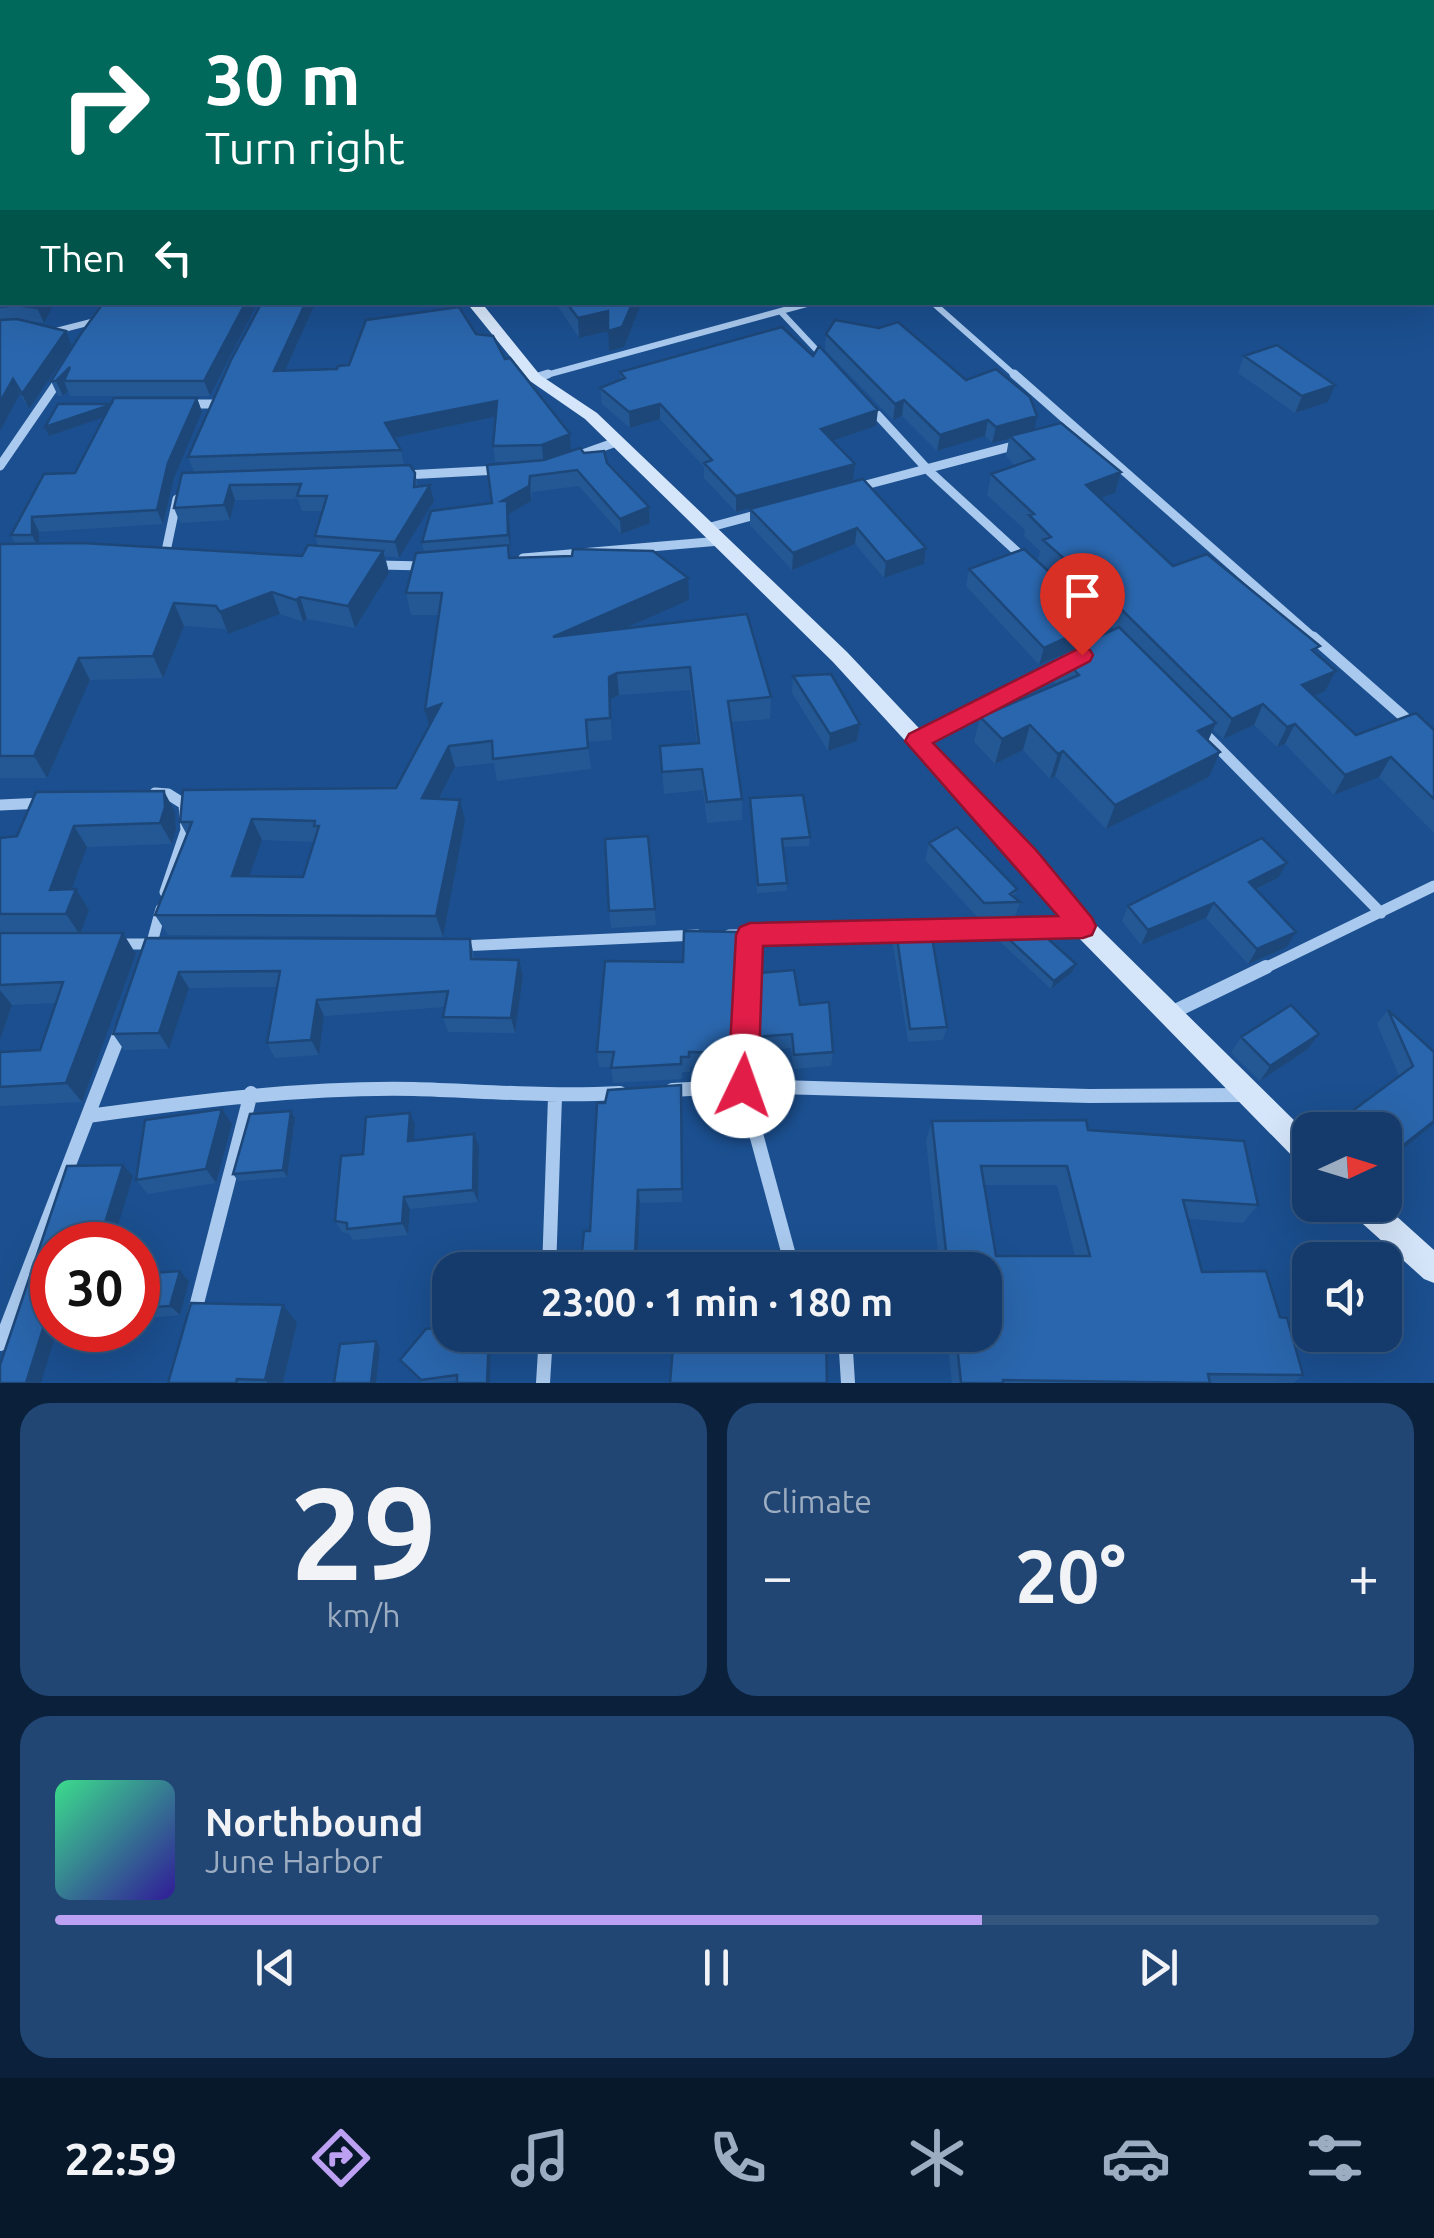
<!DOCTYPE html>
<meta charset="utf-8">
<style>
body{margin:0;font-family:Ubuntu,sans-serif;background:#214673;color:#f1f3f6;height:100vh;display:flex;flex-direction:column;font-size:38px;white-space:nowrap}
*{box-sizing:border-box;margin:0}
p{font-size:32px;color:#9dadc1}
.icon{flex:none;width:55px;height:55px;fill:none;stroke:currentColor;stroke-width:2;stroke-linecap:round;stroke-linejoin:round}
.map{position:relative;height:1383px;overflow:hidden}
.sheet{display:flex;flex-direction:column;gap:20px;padding:20px;background:#0b203b;flex:1}
.sheet>*{flex:none}
.top-card{position:absolute;left:0px;top:0px;width:1435px;height:305px;box-shadow:0 10px 40px #0002,0 0 0 2px #33557e;background:#00695c;color:#fff;overflow:hidden}
.needle{width:65px;rotate:86deg}
.controls{position:absolute;left:1292px;top:1112px;display:grid;gap:20px}
.controls a{display:grid;place-items:center;width:110px;height:110px;border-radius:20px;background:#143b6b;box-shadow:0 10px 40px #0002,0 0 0 2px #33557e;font-size:50px}
.speed{position:absolute;left:30px;top:1222px;display:flex;gap:20px;font-size:50px;font-weight:700;text-align:center}
.speed>*{display:grid;place-content:center;width:130px;height:130px;border-radius:50%;background:#143b6b;box-shadow:0 10px 40px #0002,0 0 0 2px #33557e;line-height:1}
.speed .limit{border:15px solid #d22;background:#fff;color:#111}
.pin{position:absolute;display:grid;place-items:center;width:85px;height:85px;color:#fff;margin:-102px -42px;border-radius:50% 50% 50% 0;rotate:-45deg;box-shadow:0 0 10px #0007}
.pin .icon{rotate:45deg}
.me{position:absolute;width:110px;margin:-55px;rotate:3deg;stroke-linejoin:round;filter:drop-shadow(0 0 8px #0008)}
.turn{display:flex;align-items:center;gap:35px;height:210px;padding:0 40px;font-size:45px}
.turn .icon{width:130px;height:130px;stroke-width:2.5}
.turn b{display:block;font-size:70px;line-height:85px}
.then{display:flex;align-items:center;height:95px;padding:0 40px;background:#0003;gap:20px;font-size:38px}
.big{font-size:75px;font-weight:700;line-height:1.1}
.sheet .card{flex:1;display:flex;flex-direction:column;justify-content:center;gap:15px;min-width:0;padding:0 35px;border-radius:30px;background:#214673}
.sheet .dial{align-items:center;gap:0}
.dial b{font-size:130px;line-height:1}
.song{display:flex;align-items:center;gap:30px}
.cover{width:120px;height:120px;border-radius:15px;background:linear-gradient(135deg,hsl(150 70% 55%),hsl(250 70% 35%))}
.played{height:10px;border-radius:5px;background:linear-gradient(90deg,#bca0f2 70%,#33557e 70%)}
.keys{display:flex;justify-content:space-around;direction:ltr}
.heat{display:flex;justify-content:space-between;align-items:center;font-size:55px;direction:ltr}
.sheet .tiles{flex:1;display:grid;gap:20px;grid-template-columns:1fr 1fr}
.card:last-child{grid-column:span 2}
.trip{position:absolute;left:432px;top:1252px;width:570px;height:100px;border-radius:30px;background:#143b6b;box-shadow:0 10px 40px #0002,0 0 0 2px #33557e;font-weight:700;line-height:100px;text-align:center}
.tab-bar{display:flex;height:160px;justify-content:space-around;align-items:center;background:#08182b;color:#9dadc1}
.tab-bar .icon{width:70px;height:70px}
.tab-bar .selected{color:#bca0f2}
.tab-bar b{font-size:45px;color:#f1f3f6}
.map>svg:first-child{display:block}
.lines{fill:none;stroke-linecap:round;stroke-linejoin:round}
.street-far3{stroke:#a9c9ee;stroke-width:6}
.street-far2{stroke:#a9c9ee;stroke-width:9}
.street-far1{stroke:#a9c9ee;stroke-width:11}
.street{stroke:#a9c9ee;stroke-width:14}
.secondary{fill:#d6e6fa;fill-rule:evenodd}
.highway{fill:#fff;fill-rule:evenodd}
.wall{fill:#245895;fill-rule:evenodd}
.shaded-wall{fill:#1d4779}
.building{fill:#2a66ad;stroke:#1d4779;stroke-width:2.5;fill-rule:evenodd}
.route{fill:#e11d48;stroke:#92132f;stroke-width:2.5}
</style>
<div class="map">
<svg width="1434" height="1383" viewBox="0 0 1434 1383">
<rect width="100%" height="100%" fill="#1b4f8f"/>
<g class="lines">
<path class="street-far3" d="M932 302 1017 377
M781 312 825 359
M52 332 99 320
M539 377 814 302"/>
<path class="street-far2" d="M1014 374 1316 640
M535 378 548 374
M187 404H213
M871 408 928 470 1026 560
M577 456 619 441
M0 466 59 380
M405 475 498 470
M858 487 1020 444
M707 528 759 514
M165 556 177 499
M523 558 720 541
M378 565 426 566"/>
<path class="street-far1" d="M1313 637 1412 724
M1200 729 1381 913
M918 741 1067 663
M155 793 168 794 184 804 186 830 165 892
M0 805 44 803
M729 935 1082 927
M120 944H158
M460 946 697 935
M150 950 161 909
M748 970 750 935
M1261 970 1434 886"/>
<path class="street" d="M749 967 743 1086 793 1270
M1169 1014 1266 967
M672 1090 743 1086 1089 1096 1245 1095
M88 1116C197 1101 304 1087 414 1089 484 1091 551 1097 620 1093
M549 1270 555 1097
M194 1315 251 1093
M845 1335 848 1383
M0 1344 122 1027
M543 1383 546 1335"/>
<path class="secondary" d="M145 0H156L158 2H147Z
M466 302H481L540 375 597 413 847 652 1035 851 1091 920 1310 1136V1168L1300 1164 1075 934 1019 865 833 662 585 419 530 381Z
M1349 1205H1384L1434 1250V1283L1424 1279 1353 1215Z"/>
<path class="highway" d="M1049 0H1067L1068 2H1050Z
M1432 178H1434V190L1432 189Z"/>
</g>
<path class="wall" d="M1106 0H1434V145L1432 144V2H1110Z
M0 112 2 113V302H55L44 323 22 320 66 331 72 346 29 409 20 394 0 431Z
M104 302H258L210 396H70L68 391 63 396H58L51 381Z
M262 302H316L285 371 337 369 349 365 476 334 505 359 570 434 571 450 543 460 495 462 493 446 495 417 394 438 401 450 404 465 194 472 188 457Z
M555 302H642L624 347 609 351 608 331 579 338Z
M826 334 966 380 1037 416 1034 430 1115 493 1100 498 1173 566 1316 654 1336 671 1325 691 1314 696 1356 735 1434 730V833L1379 777 1334 795 1285 744 1277 747 1254 725 1223 739 1213 729 1208 740 1220 752 1209 777 1106 829 1055 776 1050 779 1023 750 995 764 974 742 980 717 1057 685 1052 680 1059 656 1039 665 966 586 969 569 1098 637 1114 629 1038 560 1040 551 1024 536 1025 530 987 495 991 474 1015 466 1006 456 1009 439 992 443 985 436 937 451 902 416 893 420 825 350Z
M1244 356 1328 402 1295 413 1238 373Z
M620 372 876 426 832 441 853 480 736 512 704 478V467L660 419 630 428 602 404 600 388 621 380Z
M197 398 202 412 174 478 163 524 39 532V543L302 556 318 546 315 536 323 511H302L298 499 235 500 230 520 180 523 174 508 182 473H415L418 486 430 485 434 501 399 558 385 556 389 573 355 628 307 619 303 622 280 614 228 634 225 629 184 626 163 678 90 680 47 778H0V544H15L11 535 75 473 104 417 49 436 45 427 111 404Z
M584 453 607 463 649 507 650 523 621 534 579 486 532 492 531 501 509 514 510 558 689 600 626 628 771 697 770 719 731 722 742 799V820L707 823 703 790 664 794 660 746 697 743 690 690 619 695 611 699 612 740 588 742 591 769 497 781 494 763 455 767 439 799 465 821 443 937 168 935 155 915 187 835 180 822 396 788 430 726 439 615H411L406 593 424 552 422 542 492 503 544 460ZM262 840 314 842 303 877 249 876Z
M863 479 926 548 924 564 884 578 855 544 792 570 750 525V509Z
M793 676 860 724 857 741 828 751 792 693Z
M36 792 175 812 176 829 172 844 87 847 72 889 89 910 81 933 136 954 82 1102 0 1106V1052L40 1050 55 1003 12 1005 0 1040V838L17 836Z
M750 798 810 837 809 846 783 847 787 891 757 893Z
M648 836 656 925 611 928 609 911Z
M929 843 1017 889 1014 897 1020 902 1014 919H979L925 860Z
M1278 878 1256 890 1296 932 1287 947 1248 964 1206 918 1141 945 1122 921 1128 906Z
M999 930 1076 964 1072 972 1051 989 996 938Z
M896 931 947 1027 943 1040 908 1042 893 945Z
M740 932 733 1068 690 1067V1072H682V1079L613 1083 611 1067H599L597 1052 683 962Z
M146 938 470 939 475 959 523 976 515 1033 448 1032 443 1017 445 1007 324 1016 319 1055 275 1058 267 1043 277 987 189 988 169 1049 124 1050 113 1034Z
M759 973 800 1005 833 1052 831 1066 793 1069 791 1048 755 1051Z
M1388 1010 1434 1052V1124L1385 1163V1130H1351L1344 1123 1355 1109 1399 1076 1377 1024Z
M1319 1034 1308 1049 1260 1081 1231 1053 1241 1037Z
M681 1085 682 1202 640 1203 637 1254 671 1255 672 1270H573L582 1252 590 1231 605 1103Z
M291 1111 295 1118 287 1177 238 1181 233 1174Z
M932 1121 1088 1130 1258 1205 1243 1223 1188 1219 1202 1272 1280 1317 1303 1375 1294 1383H952L947 1335H985V1270H940L926 1140ZM984 1185H1057L1075 1256H996Z
M232 1124 216 1183 148 1194 136 1180Z
M415 1125 414 1140 474 1134 479 1146 478 1202 410 1209 408 1235 353 1240 349 1234 342 1232 335 1221 363 1154Z
M138 1274 189 1281 180 1315 138 1319Z
M297 1323 283 1383H168Z
M454 1335V1337L489 1335 491 1340 457 1381 422 1383 400 1360Z"/>
<path class="shaded-wall" d="M2 54V71L0 72V55Z
M41 302H55L44 323 37 308Z
M246 302H258L210 396 204 381Z
M306 302H316L278 386 274 371Z
M633 302H642L624 347 609 351 608 331H609L579 338 578 318Z
M66 331 72 346 29 409 22 394Z
M70 367 64 381 68 391 63 396 56 381Z
M13 379 20 394 0 431V402Z
M1335 385 1328 402 1295 413 1302 396Z
M197 398 202 412 174 478 163 524 157 510 168 463Z
M904 400 902 416 893 420 895 404Z
M497 401 499 416 389 439 385 423Z
M116 404 119 412 49 436 45 427Z
M660 404V419L630 428 629 412Z
M878 410 876 426 820 445 821 429Z
M1037 416 1034 432 1010 436 1009 439 992 443 996 427Z
M988 420 985 436 937 451 940 435Z
M570 434 571 450 543 460 542 445Z
M855 464 853 480 736 512V496Z
M1121 472 1115 493 1081 505 1086 485Z
M530 476 531 501 509 514 511 551 502 501Z
M230 485 235 500 230 520 224 505Z
M430 485 434 501 399 558 395 542Z
M649 507 650 523 621 534 620 519Z
M32 517 39 532V549L32 535Z
M857 528 855 544 792 570 793 553Z
M926 548 924 564 884 578 886 562Z
M383 551 389 573 355 628 348 606Z
M688 578 689 600 556 659 553 637Z
M272 592 280 614 228 634 220 612Z
M300 597 307 619 303 622 296 600Z
M174 603 184 626 163 678 153 656Z
M1103 621 1098 638 1039 665 1044 648Z
M79 658 90 680 47 778 34 756Z
M1336 671 1325 691 1292 706 1302 685Z
M617 673 619 695 611 699 612 740 609 677Z
M441 704 431 732 425 710Z
M1263 704 1254 725 1223 739 1232 719Z
M1216 723 1205 748 1198 731Z
M860 724 857 741 828 751 830 734Z
M1295 724 1285 744 1277 747 1287 727Z
M1030 725 1023 750 995 764 1002 739Z
M449 746 455 767 428 820 422 798Z
M1063 751 1055 776 1050 779 1058 754Z
M1220 752 1209 777 1106 829 1115 805Z
M1391 757 1379 777 1334 795 1345 775Z
M164 791 175 812 176 829 172 844 160 823Z
M460 800 465 821 443 937 436 916Z
M252 819 262 840 242 897 232 876Z
M74 826 87 847 64 911 50 890Z
M1287 863 1278 878 1240 897 1249 882Z
M76 889 89 910 80 935 66 914Z
M1214 903 1206 918 1141 945 1148 930Z
M1296 932 1287 947 1248 964 1257 949Z
M123 933 136 954 82 1102 66 1083Z
M519 960 523 976 515 1033 511 1018Z
M1076 964 1072 972 1051 989 1054 981Z
M179 972 189 988 169 1049 159 1033Z
M0 990 12 1005 0 1040Z
M317 1000 324 1016 319 1055 311 1040Z
M1319 1034 1308 1049 1260 1081 1270 1066Z
M222 1109 232 1124 216 1183 206 1169Z
M291 1111 295 1118 287 1177 283 1170Z
M410 1113 415 1125 413 1153 408 1141Z
M1434 1121V1124L1385 1163 1397 1150Z
M474 1134 479 1146 478 1202 473 1190Z
M123 1165 133 1176 112 1245H98Z
M638 1190 640 1203 637 1267 635 1254Z
M404 1197 410 1209 408 1235 402 1223Z
M180 1271 189 1281 180 1315 170 1306Z
M283 1305 297 1323 283 1383H268L265 1380Z
M47 1316 52 1321V1330H57L41 1383H26Z
M489 1335 491 1340 490 1383H487Z
M376 1341 380 1347 376 1383H371Z"/>
<path class="building" d="M0 0H115L117 2H2V54L0 55Z
M1128 0H1434V130L1432 129V2H1133Z
M0 112 2 113V194L0 195Z
M1432 189H1434V222L1432 221Z
M0 206H2V302H41L37 308 17 305 0 307Z
M104 302H246L204 381H64L70 367 56 381H51L80 335Z
M262 302H306L274 371 337 369 338 366 349 365 366 320 459 307 476 334 493 336 505 359 510 358 570 434 542 445 493 446 497 401 385 423 401 450 188 457 231 360Z
M566 302H633L622 327 608 331V311L578 318Z
M17 319 66 331 22 394 13 379 0 402V320Z
M835 320 879 328 898 322 966 380 996 369 1030 397 1037 416 996 427 988 420 940 435 904 400 895 404 826 334Z
M782 327 813 356 819 346 878 410 821 429 855 464 736 496 704 463 712 460 660 404 629 412 600 388 625 378 620 372Z
M1277 345 1335 385 1302 396 1244 356Z
M114 398H197L168 463 157 510 32 517V535H11L44 474 75 473Z
M58 404H111L110 405 45 427Z
M1061 423 1121 472 1086 485 1173 566 1207 554 1320 646 1312 650 1336 671 1302 685 1356 735 1416 713 1434 730V799L1391 757 1345 775 1295 724 1287 727 1263 704 1232 719 1122 610 1043 540 1051 537 1029 515 1034 514 991 474 1034 459 1010 436Z
M580 448 584 453 604 451 607 463 649 507 620 519 577 470 530 476 529 486 502 501H507L508 535 422 542 431 511 492 503 487 465 544 460Z
M410 465 415 473 414 487 430 485 395 542 315 536 327 496H297L301 484 230 485 224 505 174 508 182 473Z
M863 479 926 548 886 562 857 528 793 553 750 509Z
M82 543 302 556 308 545 383 551 348 606 300 597 296 600 272 592 220 612 216 606 174 603 153 656 79 658 34 756H0V544Z
M508 545 509 558 572 556 573 549 653 551 688 578 553 637 747 614 771 697 728 701 742 799 707 802 702 769 662 772 660 746 699 743 690 667 617 673 609 677 610 718 586 720 588 748 493 759 492 741 449 746 422 798 460 800 436 916 155 915 192 822H180L183 790 396 788 441 704 425 710 442 593H406L416 553ZM252 819 315 821 314 826H319L303 877 232 876Z
M1024 549 1103 621 1044 648 969 569Z
M1119 627 1216 723 1198 731 1220 752 1115 805 1063 751 1058 754 1030 725 1002 739 980 717 1079 675 1060 655Z
M831 674 860 724 830 734 793 676Z
M164 791 165 807 160 823 74 826 50 890 76 889 66 914H0V838L17 836 36 792Z
M803 795 810 837 782 839 787 883 758 885 750 798Z
M957 827 1017 889 1010 894 1020 902 984 903 929 843Z
M648 836 655 909 609 911 605 839Z
M1262 838 1287 863 1249 882 1296 932 1257 949 1214 903 1148 930 1128 906Z
M1037 929 1076 964 1054 981 999 930Z
M684 931 740 932 734 1053 689 1052V1057H681V1064L611 1068 614 1052H597L605 961 683 962Z
M896 931H931L947 1027 910 1029Z
M0 933H123L66 1083 0 1087V1052L40 1050 63 982 0 985Z
M146 938 470 939 471 959 519 960 511 1018 443 1017 448 991 317 1000 311 1040 267 1043 280 971 179 972 159 1033 113 1034Z
M794 970 800 1005 829 1002 833 1052 794 1055 792 1034 756 1037 759 973Z
M1291 1005 1319 1034 1270 1066 1241 1037Z
M1388 1010 1434 1052V1121L1397 1150 1385 1139V1130H1376L1355 1109 1413 1066Z
M681 1085 682 1189 638 1190 635 1254 671 1255 670 1270H573L574 1252H582L584 1231H590L597 1103H605L608 1090Z
M222 1109 206 1169 136 1180 145 1120Z
M291 1111 283 1170 233 1174 250 1114Z
M410 1113 408 1141 474 1134 473 1190 404 1197 402 1223 347 1229V1223L335 1221 341 1156 363 1154 366 1117Z
M1086 1120 1088 1130 1244 1141 1258 1205 1183 1200 1202 1272 1266 1271 1280 1317 1287 1318 1303 1375 1208 1374 1210 1383 1003 1380V1383H961L956 1335H985V1270H948L932 1121ZM981 1166H1067L1090 1256H996Z
M123 1165 98 1245H52V1315L47 1316 26 1383H0V1365L67 1166Z
M180 1271 170 1306 138 1308V1274Z
M191 1303 283 1305 265 1380 237 1379 236 1383H168Z
M450 1326 451 1337 489 1335 487 1383H457V1375L421 1380 400 1360 426 1329Z
M674 1335H826L827 1383H670Z
M376 1341 371 1383H334L340 1344Z"/>
<path class="route" d="M1082 647 1090 650 1093 655 1090 661 933 743 1036 850 1092 918 1096 926 1092 935 1083 938 763 946 758 1086 753 1096 743 1100 733 1096 728 1086 736 935 740 927 750 923 1058 916 905 741 909 734Z"/>
</svg>
<div class="controls">
<a><svg class="needle" viewBox="-14 -14 28 28"><path d="M0-13l5 13h-10z" fill="#e53935"/><path d="M0 13l5-13h-10z" fill="#9dadc1"/></svg></a>
<a><svg class="icon" aria-label="sound" viewBox="0 0 24 24"><path d="M4 9h4l5-4v14l-5-4H4zM17 9q2 3 0 6"/></svg></a>
</div>
<div class="speed"><div class="limit">30</div></div>
<div class="pin" style="left:1082px;top:655px;background:#d93025"><svg class="icon" aria-label="arrive" viewBox="0 0 24 24"><path d="M6 21V4h12l-3 4 3 4H6"/></svg></div>
<svg class="me" style="left:743px;top:1086px" viewBox="-20 -20 40 40"><circle r="19" fill="#fff"/><path d="M0-13L10 11 0 6-10 11z" fill="#e11d48"/></svg>
<div class="trip">23:00 · 1 min · 180 m</div>
<div class="top-card">
<div class="turn"><svg class="icon" aria-label="right" viewBox="0 0 24 24"><path d="M7 20v-9h11M14 6l5 5-5 5"/></svg><div><b>30 m</b>Turn right</div></div>
<div class="then">Then<svg class="icon" aria-label="left" viewBox="0 0 24 24"><path d="M17 20v-9H6M10 6l-5 5 5 5"/></svg></div>
</div>
</div>
<section class="sheet">
<div class="tiles">
<div class="card dial"><b>29</b><p>km/h</p></div>
<div class="card"><p>Climate</p>
<div class="heat"><a>−</a><b class="big">20°</b><a>+</a></div>
</div>
<div class="card">
<div class="song"><i class="cover"></i><div><b>Northbound</b><p>June Harbor</p></div></div>
<div class="played"></div>
<div class="keys"><svg class="icon" aria-label="previous" viewBox="0 0 24 24"><path d="M18 5L8 12l10 7zM5 5v14"/></svg><svg class="icon" aria-label="pause" viewBox="0 0 24 24"><path d="M8 5v14M16 5v14"/></svg><svg class="icon" aria-label="next" viewBox="0 0 24 24"><path d="M6 5l10 7-10 7zM19 5v14"/></svg></div>
</div>
</div>
</section>
<nav class="tab-bar">
<b>22:59</b>
<svg class="icon selected" aria-label="directions" viewBox="0 0 24 24"><path d="M12 3l9 9-9 9-9-9zM9 14v-3h6M13 9l2 2-2 2"/></svg>
<svg class="icon" aria-label="music" viewBox="0 0 24 24"><path d="M9 18V5l10-2v13"/><circle cx="6" cy="18" r="3"/><circle cx="16" cy="16" r="3"/></svg>
<svg class="icon" aria-label="phone" viewBox="0 0 24 24"><path d="M5 4h4l2 5-3 2q2 4 5 5l2-3 5 2v4C11 20 4 13 5 4z"/></svg>
<svg class="icon" aria-label="climate" viewBox="0 0 24 24"><path d="M12 3v18M4 7l16 10M4 17L20 7"/></svg>
<svg class="icon" aria-label="car" viewBox="0 0 24 24"><path d="M5 17H2v-5l4-1 3-4h7l3 4 3 1v5h-3M9 17h6M6 11h13"/><circle cx="7" cy="17" r="2"/><circle cx="17" cy="17" r="2"/></svg>
<svg class="icon" aria-label="filters" viewBox="0 0 24 24"><path d="M4 7h16M4 17h16"/><circle cx="9" cy="7" r="2"/><circle cx="15" cy="17" r="2"/></svg>
</nav>
